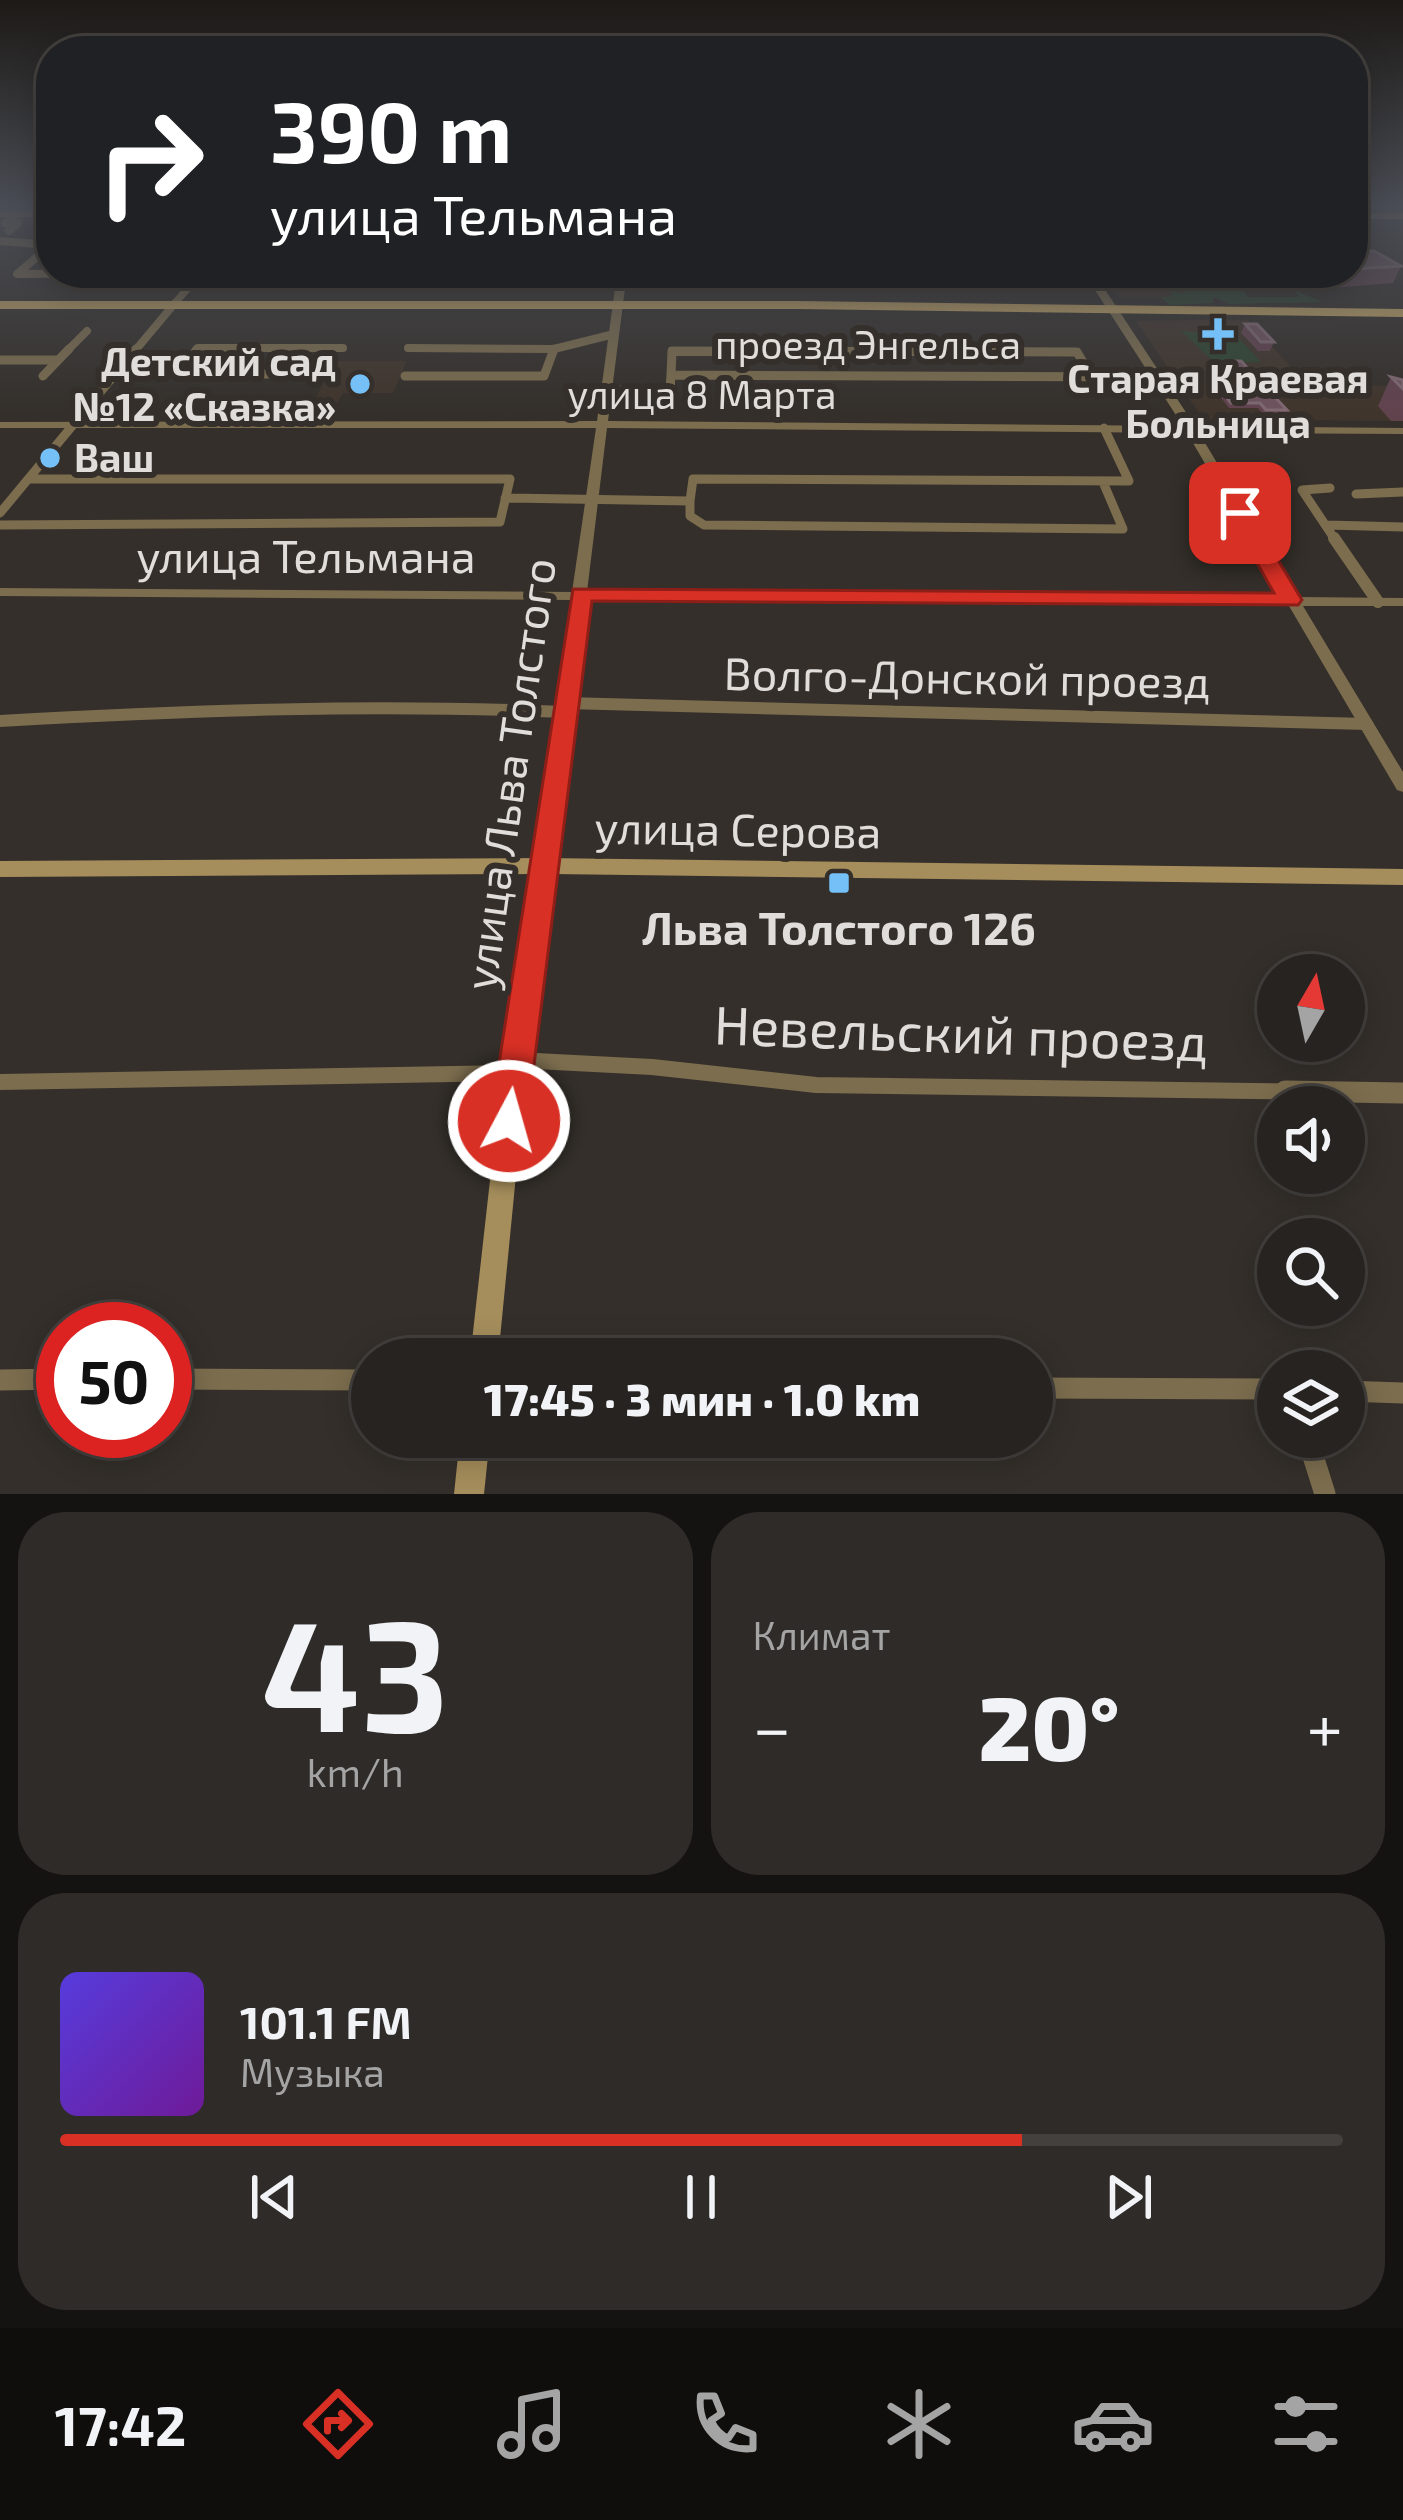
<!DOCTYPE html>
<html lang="ru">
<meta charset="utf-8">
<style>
body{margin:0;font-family:"Exo 2",sans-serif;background:#2f2b29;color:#f1f3f6;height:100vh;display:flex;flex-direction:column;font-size:45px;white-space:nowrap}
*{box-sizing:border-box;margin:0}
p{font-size:39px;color:#a4a4a5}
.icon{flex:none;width:66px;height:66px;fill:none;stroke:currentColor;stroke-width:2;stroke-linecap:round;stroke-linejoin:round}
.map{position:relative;height:1494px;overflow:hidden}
.drawer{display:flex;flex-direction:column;gap:18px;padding:18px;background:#151312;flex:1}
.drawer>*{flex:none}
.top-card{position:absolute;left:36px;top:36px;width:1332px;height:252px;border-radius:48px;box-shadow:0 6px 30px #0003,0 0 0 3px #43403e;background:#202124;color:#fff;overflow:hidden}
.needle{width:78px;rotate:9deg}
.controls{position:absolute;left:1257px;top:954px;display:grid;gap:24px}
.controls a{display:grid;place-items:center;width:108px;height:108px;border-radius:50%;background:#272320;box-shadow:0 6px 30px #0003,0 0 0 3px #43403e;font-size:60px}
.speed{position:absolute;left:36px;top:1302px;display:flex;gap:24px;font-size:60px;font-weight:700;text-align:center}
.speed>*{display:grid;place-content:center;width:156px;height:156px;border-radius:50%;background:#272320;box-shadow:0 6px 30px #0003,0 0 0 3px #43403e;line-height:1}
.speed .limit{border:18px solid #d22;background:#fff;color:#111}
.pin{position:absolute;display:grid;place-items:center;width:102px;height:102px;color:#fff;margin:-51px;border-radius:24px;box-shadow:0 6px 18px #0006}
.me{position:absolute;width:132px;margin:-66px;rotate:6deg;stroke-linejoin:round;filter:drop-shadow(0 0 9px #0008)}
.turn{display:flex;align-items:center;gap:42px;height:252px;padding:0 36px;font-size:54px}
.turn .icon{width:156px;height:156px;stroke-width:2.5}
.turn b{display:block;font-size:84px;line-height:102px}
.big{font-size:90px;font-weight:800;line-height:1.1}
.drawer .tile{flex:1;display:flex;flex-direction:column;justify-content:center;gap:18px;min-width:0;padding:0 42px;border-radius:48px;background:#2f2b29}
.drawer .dial{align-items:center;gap:0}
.dial b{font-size:156px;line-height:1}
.song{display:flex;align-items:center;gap:36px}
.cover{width:144px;height:144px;border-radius:18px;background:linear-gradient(135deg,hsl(250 70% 55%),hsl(280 70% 35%))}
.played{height:12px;border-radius:6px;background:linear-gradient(90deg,#d93025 75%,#43403e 75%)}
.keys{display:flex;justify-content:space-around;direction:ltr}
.heat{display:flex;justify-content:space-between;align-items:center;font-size:66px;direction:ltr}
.drawer .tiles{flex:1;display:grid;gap:18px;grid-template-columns:1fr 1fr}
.tile:last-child{grid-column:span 2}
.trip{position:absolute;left:351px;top:1338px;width:702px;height:120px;border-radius:60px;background:#272320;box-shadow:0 6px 30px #0003,0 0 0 3px #43403e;font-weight:800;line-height:120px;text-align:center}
.menu{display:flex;height:192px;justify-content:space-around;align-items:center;background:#100e0d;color:#a4a4a5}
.menu .icon{width:84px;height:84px}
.menu .on{color:#d93025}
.menu b{font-size:54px;color:#f1f3f6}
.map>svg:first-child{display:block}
.built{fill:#40352c}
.green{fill:#304531}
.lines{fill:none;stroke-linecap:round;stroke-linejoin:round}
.minor-far4{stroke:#7c6d4e;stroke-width:8}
.minor-far3{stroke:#7c6d4e;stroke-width:9}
.minor-far2{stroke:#7c6d4e;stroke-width:12}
.minor-far1{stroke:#7c6d4e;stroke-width:16}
.minor{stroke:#7c6d4e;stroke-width:21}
.tertiary{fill:#7c6d4e;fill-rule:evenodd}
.secondary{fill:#a68e5c;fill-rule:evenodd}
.primary{fill:#c7a866;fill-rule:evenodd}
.wall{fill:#61434e}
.building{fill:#6e535e;stroke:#806971;stroke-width:3}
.route{fill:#d93025;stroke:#8d1f18;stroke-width:3}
.poi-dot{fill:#75c0f6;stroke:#342f2a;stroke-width:4.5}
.labels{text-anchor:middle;stroke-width:12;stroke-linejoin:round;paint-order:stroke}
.far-street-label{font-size:39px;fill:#e1ddda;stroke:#342f2a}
.far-poi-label{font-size:39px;font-weight:bold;fill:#e1ddda;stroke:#342f2a;text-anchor:end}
.street-label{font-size:45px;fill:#e1ddda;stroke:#342f2a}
.poi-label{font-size:45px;font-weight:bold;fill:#e1ddda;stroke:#342f2a}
.near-street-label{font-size:54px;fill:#e1ddda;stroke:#342f2a}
</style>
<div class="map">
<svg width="1403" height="1494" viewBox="0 0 1403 1494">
<rect width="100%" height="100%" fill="#342f2a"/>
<path class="built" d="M1101 273H1260L1265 278H1251L1254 287 1238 288 1246 298H1120Z
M1192 320H1248L1303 380 1332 387 1403 385V421L1203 419 1136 321Z
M335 361H407L393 393H343L331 414 307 415Z"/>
<path class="green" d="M1257 273 1266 278 1253 279 1263 291 1242 290 1248 297H1295L1299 296 1294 290 1323 302 1229 304 1214 297 1213 303 1170 305 1160 297H1172L1171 290 1185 294 1186 287 1213 292V287L1243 286 1237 279Z
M1181 331 1236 335 1261 362 1215 363Z"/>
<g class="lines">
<path class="minor-far4" d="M9 231 18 223H5L17 214
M0 241 50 245
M51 245 17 274 141 273
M442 279 445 273
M408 348 554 349 553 352
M554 349 614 334
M66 352 87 331
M134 352 175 303
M195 352 198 348H343
M672 352H1077"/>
<path class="minor-far3" d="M127 357H191
M0 360H57
M180 374 197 349
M180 374H313
M43 376 69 349
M405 376H544L554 349
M1091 376 1077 352 672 351 671 375 1156 377
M607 390H670L671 375
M1330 488 1302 490 1336 541
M1356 494 1403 492
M505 498 690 501 693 479 1129 481 1104 428
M690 501V516L704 525 1123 529 1103 482
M0 513 136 349
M0 525 500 522 510 479H30
M1327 525 1403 527"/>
<path class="minor-far2" d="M1334 538 1378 602
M566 703 1367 724
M0 721C189 710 376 704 565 712"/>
<path class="minor-far1" d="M516 1060 652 1067 816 1085 1403 1093
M0 1082 514 1073"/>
<path class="minor" d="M1285 1091 1403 1093
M165 1379 372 1380
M0 1380 63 1379
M1032 1388 1278 1389
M1344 1391 1403 1393
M1307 1437 1325 1494"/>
<path class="tertiary" d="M196 273H206L178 305H172V301Z
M617 273H627L608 421 1183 426 1084 273H1094L1195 426 1403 428V434L1199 433 1298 597 1403 598V606H1303L1403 772V792L1397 790 1289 606 585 600 552 866 549 871 543 873 537 871 534 866 571 600 0 596V588L572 592 596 428H0V422L597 421ZM607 428 1187 433 1284 597 587 592Z"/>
<path class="secondary" d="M0 211H51V217H0Z
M1353 213H1403V219H1353Z
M543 858 1403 869V885L552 874 526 1073 498 1359H470L502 1073 532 874 0 877V861Z
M460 1437H490L484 1494H454Z"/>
<path class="primary" d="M0 301H798L1403 309V317L798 309H0Z"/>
</g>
<path class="wall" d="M1353 251 1401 266 1393 283 1330 288 1315 273H1353Z
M1245 324 1274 342 1270 351H1258L1241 333Z
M1228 361 1287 410 1285 415H1264L1258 408H1229L1215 390 1217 385H1242L1226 366Z
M1391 377 1403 380V421H1391L1378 406Z"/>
<path class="building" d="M1353 251H1374L1401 266 1353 269Z
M1245 324H1257L1274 342H1261Z
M1228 361H1241L1287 410H1266L1260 403H1231L1217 385H1248Z
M1391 377 1403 380V389Z"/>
<linearGradient id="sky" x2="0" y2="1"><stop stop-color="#1d1a17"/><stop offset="0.5" stop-color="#4a4d55"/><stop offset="1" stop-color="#4a4d55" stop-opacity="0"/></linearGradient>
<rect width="1403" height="414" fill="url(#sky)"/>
<path class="route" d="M1240 506 1250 513 1302 600 1298 605 592 601 527 1121 522 1134 509 1139 496 1134 490 1121 573 589 1274 593 1229 513Z"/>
<g class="poi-dot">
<path d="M1212 316h12v12h12v12h-12v12h-12v-12h-12v-12h12z"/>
<circle cx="360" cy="384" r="12"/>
<circle cx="50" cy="458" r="12"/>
<rect x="827" y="871" width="24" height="24" rx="6"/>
</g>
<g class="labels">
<g class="far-street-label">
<text x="868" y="359">проезд Энгельса</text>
<text x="702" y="409">улица 8 Марта</text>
</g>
<g class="far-poi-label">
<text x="336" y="376">Детский сад<tspan x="336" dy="45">№12 «Сказка»</tspan></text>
<text x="1218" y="393" text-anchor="middle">Старая Краевая<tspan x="1218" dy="45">Больница</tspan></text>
<text x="74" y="472" text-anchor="start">Ваш</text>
</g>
<g class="street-label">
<text x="306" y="573">улица Тельмана</text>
<text transform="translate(967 678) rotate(1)" y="16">Волго-Донской проезд</text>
<text transform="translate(510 774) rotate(-82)" y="16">улица Льва Толстого</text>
<text transform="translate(738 830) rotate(1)" y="16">улица Серова</text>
</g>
<g class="poi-label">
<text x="839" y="945">Льва Толстого 126</text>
</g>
<g class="near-street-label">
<text transform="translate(961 1034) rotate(2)" y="19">Невельский проезд</text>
</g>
</g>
</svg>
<div class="controls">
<a><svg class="needle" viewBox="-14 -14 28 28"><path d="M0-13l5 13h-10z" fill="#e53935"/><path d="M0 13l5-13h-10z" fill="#a4a4a5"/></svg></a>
<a><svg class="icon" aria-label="sound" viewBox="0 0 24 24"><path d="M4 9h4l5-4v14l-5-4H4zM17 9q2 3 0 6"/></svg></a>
<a><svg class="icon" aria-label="search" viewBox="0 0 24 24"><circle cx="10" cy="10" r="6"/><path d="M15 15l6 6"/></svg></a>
<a><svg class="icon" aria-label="layers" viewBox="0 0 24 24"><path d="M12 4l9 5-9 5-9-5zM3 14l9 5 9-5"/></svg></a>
</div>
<div class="speed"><div class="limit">50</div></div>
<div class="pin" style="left:1240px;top:513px;background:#d93025"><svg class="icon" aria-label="arrive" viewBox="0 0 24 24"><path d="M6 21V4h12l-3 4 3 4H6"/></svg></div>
<svg class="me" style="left:509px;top:1121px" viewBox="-20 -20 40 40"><circle r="17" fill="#d93025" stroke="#fff" stroke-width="3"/><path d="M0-11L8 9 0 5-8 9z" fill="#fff"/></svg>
<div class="trip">17:45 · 3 мин · 1.0 km</div>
<div class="top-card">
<div class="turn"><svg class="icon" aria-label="right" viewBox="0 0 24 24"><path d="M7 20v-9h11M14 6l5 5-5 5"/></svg><div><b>390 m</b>улица Тельмана</div></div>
</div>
</div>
<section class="drawer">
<div class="tiles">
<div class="tile dial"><b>43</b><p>km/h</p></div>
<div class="tile"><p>Климат</p>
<div class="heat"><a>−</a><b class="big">20°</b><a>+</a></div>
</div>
<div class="tile">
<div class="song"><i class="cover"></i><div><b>101.1 FM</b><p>Музыка</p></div></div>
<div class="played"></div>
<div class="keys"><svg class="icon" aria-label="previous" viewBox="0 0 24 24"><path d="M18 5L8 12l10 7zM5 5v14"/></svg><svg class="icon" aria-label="pause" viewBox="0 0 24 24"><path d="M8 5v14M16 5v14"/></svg><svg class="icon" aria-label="next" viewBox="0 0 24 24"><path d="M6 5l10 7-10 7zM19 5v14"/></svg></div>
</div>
</div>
</section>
<nav class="menu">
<b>17:42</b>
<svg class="icon on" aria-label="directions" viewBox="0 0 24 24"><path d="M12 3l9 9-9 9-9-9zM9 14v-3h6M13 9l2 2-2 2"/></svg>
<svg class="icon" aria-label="music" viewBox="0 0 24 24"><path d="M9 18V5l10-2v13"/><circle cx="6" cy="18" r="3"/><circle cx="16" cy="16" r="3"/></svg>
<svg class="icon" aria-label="phone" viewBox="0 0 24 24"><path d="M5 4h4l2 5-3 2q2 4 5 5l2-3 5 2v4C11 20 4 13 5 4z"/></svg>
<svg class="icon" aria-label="climate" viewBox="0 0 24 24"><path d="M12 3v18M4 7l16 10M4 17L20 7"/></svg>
<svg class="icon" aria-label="car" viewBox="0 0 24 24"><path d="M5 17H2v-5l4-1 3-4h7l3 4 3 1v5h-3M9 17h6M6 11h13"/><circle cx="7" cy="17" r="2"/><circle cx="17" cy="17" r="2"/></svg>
<svg class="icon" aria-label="filters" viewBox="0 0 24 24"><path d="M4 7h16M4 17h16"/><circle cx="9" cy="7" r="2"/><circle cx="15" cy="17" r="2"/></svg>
</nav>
